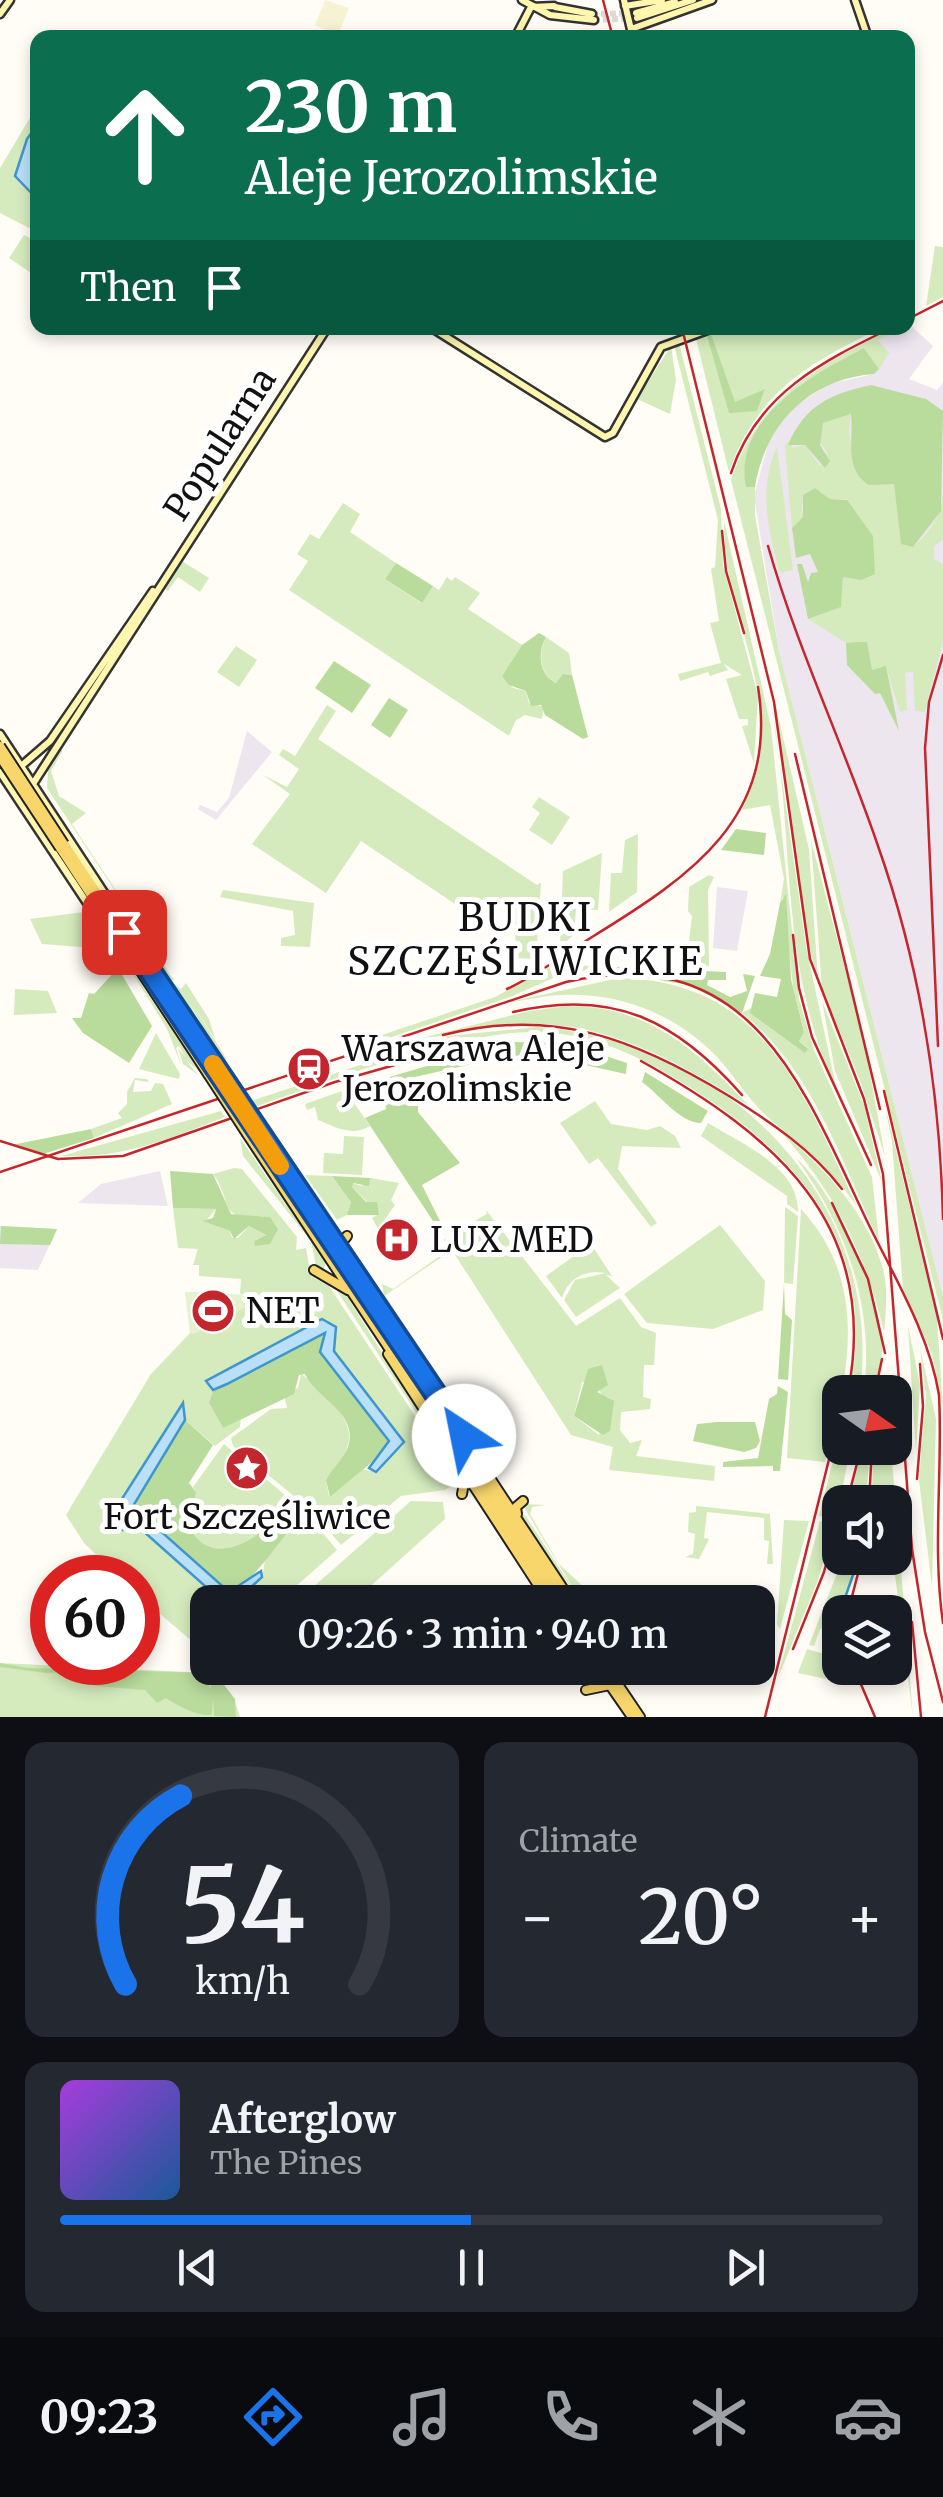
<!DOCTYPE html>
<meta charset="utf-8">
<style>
body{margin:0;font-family:Merriweather,serif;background:#242831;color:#f1f3f6;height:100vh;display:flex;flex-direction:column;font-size:38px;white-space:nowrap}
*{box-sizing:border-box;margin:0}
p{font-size:32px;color:#9ea1a6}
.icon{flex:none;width:55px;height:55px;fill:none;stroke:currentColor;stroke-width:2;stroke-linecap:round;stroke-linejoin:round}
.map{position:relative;height:1717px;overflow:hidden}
.details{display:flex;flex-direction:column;gap:25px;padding:25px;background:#0d0f14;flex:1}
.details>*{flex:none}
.hud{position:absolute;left:30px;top:30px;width:885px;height:305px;border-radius:20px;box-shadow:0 5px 15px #0003;background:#0b6e4f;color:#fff;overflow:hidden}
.needle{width:65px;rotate:104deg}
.controls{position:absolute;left:822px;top:1375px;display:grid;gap:20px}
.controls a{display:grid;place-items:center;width:90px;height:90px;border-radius:20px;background:#171b24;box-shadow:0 5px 15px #0003;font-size:50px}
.speed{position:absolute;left:30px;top:1555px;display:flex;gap:20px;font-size:50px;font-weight:700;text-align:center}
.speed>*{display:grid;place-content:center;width:130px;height:130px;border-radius:50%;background:#171b24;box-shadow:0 5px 15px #0003;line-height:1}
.speed .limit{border:15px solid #d22;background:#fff;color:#111}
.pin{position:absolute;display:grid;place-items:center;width:85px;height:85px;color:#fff;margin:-42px;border-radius:20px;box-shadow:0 5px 15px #0006}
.me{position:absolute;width:110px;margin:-55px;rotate:326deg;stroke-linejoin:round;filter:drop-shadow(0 0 8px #0008)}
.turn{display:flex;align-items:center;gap:35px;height:210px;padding:0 50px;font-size:45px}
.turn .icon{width:130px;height:130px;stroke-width:2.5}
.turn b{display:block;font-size:70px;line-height:85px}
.then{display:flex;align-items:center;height:95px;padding:0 50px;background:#0003;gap:20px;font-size:38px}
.big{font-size:75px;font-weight:600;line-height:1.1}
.details .widget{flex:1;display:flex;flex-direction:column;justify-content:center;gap:15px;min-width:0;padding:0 35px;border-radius:20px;background:#242831}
.details .dial{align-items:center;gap:0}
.dial svg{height:260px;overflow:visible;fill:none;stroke:#363941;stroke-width:7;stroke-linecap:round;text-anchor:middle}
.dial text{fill:#f1f3f6;stroke:none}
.song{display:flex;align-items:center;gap:30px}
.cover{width:120px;height:120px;border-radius:15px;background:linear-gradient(135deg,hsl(280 70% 55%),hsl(210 70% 35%))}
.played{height:10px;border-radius:5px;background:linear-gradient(90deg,#1a73e8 50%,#363941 50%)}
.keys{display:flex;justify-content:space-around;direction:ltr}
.heat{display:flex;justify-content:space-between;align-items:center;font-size:55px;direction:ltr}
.details .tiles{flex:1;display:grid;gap:25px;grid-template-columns:1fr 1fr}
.widget:last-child{grid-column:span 2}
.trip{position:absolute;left:190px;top:1585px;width:585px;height:100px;border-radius:20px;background:#171b24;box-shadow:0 5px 15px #0003;font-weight:600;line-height:100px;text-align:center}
.tab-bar{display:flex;height:160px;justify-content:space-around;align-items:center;background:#090b0e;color:#9ea1a6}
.tab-bar .icon{width:70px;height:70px}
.tab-bar .current{color:#1a73e8}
.tab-bar b{font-size:45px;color:#f1f3f6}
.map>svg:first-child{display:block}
.industrial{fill:#eee6ef}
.farmland{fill:#f6f3d4}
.green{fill:#d5ebbd;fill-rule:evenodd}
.forest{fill:#b9dc9c}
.pitch{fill:#e6f2cf}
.water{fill:#b9e0f7;stroke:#3f96cf;stroke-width:2.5}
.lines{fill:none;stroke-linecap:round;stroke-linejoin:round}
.stream{stroke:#3f96cf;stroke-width:2.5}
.secondary-tunnel{stroke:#dbdad3;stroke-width:6;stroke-dasharray:6 3;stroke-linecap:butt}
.secondary-casing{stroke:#333;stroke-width:11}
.primary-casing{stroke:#222;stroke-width:12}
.secondary{stroke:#fff6b0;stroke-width:6}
.primary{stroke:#f9d66b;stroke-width:8}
.rail{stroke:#c4262e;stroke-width:2.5}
.primary-bridge-casing{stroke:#222;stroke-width:12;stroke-linecap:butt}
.primary-bridge{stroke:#f9d66b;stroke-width:8}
.route-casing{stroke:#114b97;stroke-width:25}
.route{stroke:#1a73e8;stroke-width:18}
.slow{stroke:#f59e0b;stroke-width:18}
.labels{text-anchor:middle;stroke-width:10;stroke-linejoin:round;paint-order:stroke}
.street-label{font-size:35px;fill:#111;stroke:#fff}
.poi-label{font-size:35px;fill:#111;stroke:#fff;text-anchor:start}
.neighbourhood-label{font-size:38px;letter-spacing:2.5px;fill:#111;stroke:#fff}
</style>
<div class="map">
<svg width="943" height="1717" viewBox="0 0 943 1717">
<rect width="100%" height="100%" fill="#fffdf5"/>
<path class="industrial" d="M909 324 933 346 909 379 937 390 943 383V1296L779 651 754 496 769 440 792 408 829 384 874 374 878 340Z
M247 731 272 752 216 820 198 809 200 805 217 812 229 798Z
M717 887 748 891 737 951 713 948Z
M160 1171 168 1206 78 1203 101 1184Z
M0 1226 57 1229 38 1270 0 1268Z"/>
<path class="farmland" d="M325 0 349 8 338 35 315 25Z"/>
<path class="green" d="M37 106V277L9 258 24 235 32 239 35 231 0 213V168Z
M935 246 943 247V297L926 306Z
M718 328H857L867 335C800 368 755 398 729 472L696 339Z
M894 328H902L878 340 889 353 879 369 864 348C812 375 734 417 746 486L755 487V515L779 651 943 1296V1320L731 480C759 397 820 364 894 328Z
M679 343 721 509 723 565 758 696 754 764 742 726 748 725V719H739L726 679 742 675 724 664 728 670 710 676 708 672 680 681 678 674 721 663 710 623 719 621 711 569 715 567 718 520 674 345Z
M671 346 676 380 670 414 637 399Z
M851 414 849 433 856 469 894 484 901 544 913 546C929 535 939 517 943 498V540L934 546V559L943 564V641L925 712 915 711 913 671 905 673 907 710 900 712 886 667 872 670 859 642 851 646 808 619 841 607 843 577 861 580 865 530 846 499H830L820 491 802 503 803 517 792 528 785 446 789 440 793 448 805 445 820 466 828 454 818 439 823 423Z
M777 447 793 570 780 573C768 531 758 488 777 447Z
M343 503 360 514 350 532 396 563 385 579 421 603 433 586 439 590 447 577 452 581 455 577 480 593 468 609 522 645 502 676 513 688 526 691 529 703 544 707 542 719 525 715 516 720 509 736 289 590 308 561 297 554 310 534 319 539Z
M724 521 771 727 799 999 814 1050 872 1177 879 1241C842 1163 812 1068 742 1013L751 1008V1013L808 1048 799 1041 804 1031 793 987 783 897 780 903 784 879 770 805 742 810C792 692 724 633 724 521Z
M180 560 209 578 200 592 178 577 168 591 164 588Z
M546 637 569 653 572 675 563 674 557 683C539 675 538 653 546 637Z
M236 646 257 660 239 687 217 672Z
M772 690 809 849 818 980 808 941Z
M771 702 806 946 836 1087C778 967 795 831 771 702Z
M327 705 336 711 318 739 537 885 541 882 536 959 516 958 515 924 504 905 461 908 361 841 326 893 252 844 290 794 263 775 287 787 299 769 279 755 283 749 295 756Z
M58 750H63L51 771 59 796 86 813 72 824 115 889 139 913 135 921 47 788 48 772H44Z
M539 797 570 817 552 845 529 830 540 813 532 807Z
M638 834 637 892 609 912 611 873H622L625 840Z
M811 840 864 1041 885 1156 859 1078 822 989Z
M602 853 598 910 576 909 574 935 560 946 563 871Z
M709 875 714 877 708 890 709 966H686L692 916 688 911 689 887Z
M223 890 314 903 310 947 281 946V938L295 935 293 911 220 897Z
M84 912 107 949 42 944 30 919Z
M139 929 174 980 170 981 181 989 186 983 209 1019 215 1039 190 1000 226 1058 224 1066 190 1004 219 1064 136 934V931L149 949Z
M116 946 199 1071 186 1060 198 1075 183 1064 178 1048 185 1057 179 1046 176 1048 182 1067 167 1029Z
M568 957 572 960 568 965 617 967V973L587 970 558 976 510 997 377 1042 376 1037 495 997Z
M619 978C765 981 803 1093 857 1206 831 1170 803 1147 770 1119 749 1101 734 1075 715 1055 675 1014 619 992 562 995 544 995 525 1001 509 1002Z
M15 989 48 991 57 1013 14 1015Z
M822 1001 864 1105 882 1182 835 1071Z
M567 1006C649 1006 695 1049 748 1105 605 1017 537 1001 376 1055L374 1050 529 1011Z
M537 1027C724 1040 885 1198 860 1392H850C878 1250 805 1159 691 1088 640 1056 590 1031 529 1032 453 1034 326 1082 252 1108L248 1102 448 1036Z
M156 1033 180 1074 179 1079 139 1069Z
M135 1078 147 1079 149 1082 135 1080 133 1092 151 1091 155 1083 163 1084 172 1104 94 1138 91 1129 122 1118 118 1113 127 1104V1092Z
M345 1090 370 1126C351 1137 336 1127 318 1120L315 1107 307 1110 305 1104Z
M595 1101 611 1124 647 1130 660 1126 675 1136 681 1148 622 1146 618 1169 657 1223 651 1227 598 1158 589 1164 560 1123Z
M884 1101 937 1318 943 1409 932 1354 903 1289 892 1142Z
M221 1111 225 1117C169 1139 122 1159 61 1156Z
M708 1123C742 1144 799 1167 798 1212L787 1204V1196L701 1136Z
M781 1132C823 1166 869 1215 883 1269 888 1288 886 1313 884 1332 866 1255 834 1191 781 1132Z
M344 1136 364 1137 362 1175 323 1173 324 1153 343 1154Z
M240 1138 326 1262 324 1269 316 1266 311 1241 243 1156Z
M796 1158C836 1194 880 1291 882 1347 883 1361 876 1378 872 1392H864C874 1304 847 1229 796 1158Z
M234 1168 242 1169 297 1237 296 1250 306 1248 311 1276 329 1286 458 1481 445 1490 401 1496 341 1545 312 1511 233 1446 231 1438 271 1409 287 1408 284 1395 298 1388 301 1374C319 1387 356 1417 348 1445 345 1458 332 1468 326 1480L329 1496 360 1469 372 1471 403 1446V1440L334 1351 336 1327 208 1384 213 1390 209 1403 223 1428 241 1418 240 1427 215 1446 185 1420V1404L126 1531 142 1530 223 1602H208L207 1654 138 1595V1578L120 1577 84 1543 66 1515 151 1374 190 1333 265 1297 240 1294 241 1279 199 1276V1265H193L198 1249 178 1248 173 1208 216 1209 205 1222 230 1231 232 1238H238L249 1226 266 1235 254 1241 270 1244 264 1216C215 1221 234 1201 213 1174Z
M305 1175 332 1176 351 1202 347 1215 337 1220Z
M370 1178 399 1183 391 1200 395 1205 378 1229 372 1218 379 1214 352 1187V1183L362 1186Z
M785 1207 798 1216 793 1284 784 1283Z
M801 1209C870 1284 849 1374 825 1462L787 1458Z
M486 1210 576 1326 620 1298 641 1327 656 1333 654 1365H644L643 1397 651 1399 650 1409 621 1412 620 1430 630 1443 642 1440 636 1456 715 1466 714 1481 609 1470 613 1447 571 1435 452 1250 384 1296 382 1284 393 1289 447 1251 444 1239 451 1242 456 1238 453 1233 487 1214ZM582 1382 599 1388 602 1397 610 1398 599 1435 574 1416Z
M720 1225 765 1281 763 1310 713 1329 647 1323 624 1294Z
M591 1244 612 1276 606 1275 620 1288 576 1317 564 1300 575 1280 606 1273C585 1270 569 1277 562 1298L546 1276Z
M336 1287 347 1296 461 1481 335 1288 339 1292Z
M908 1326 920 1384 916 1452Z
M920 1348 936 1419 932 1587 919 1480 926 1397Z
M840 1432V1448H850L837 1518 819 1516Z
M224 1444 303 1510 337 1550 278 1602H235L262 1577 266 1555 297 1522 283 1512C261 1537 216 1571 191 1530L196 1492 193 1487Z
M862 1448H870L866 1502H849Z
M873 1448H891L913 1717 894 1567 895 1502H872Z
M411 1501 443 1502 445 1519 353 1602H296Z
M522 1504 546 1505 532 1507 530 1514 559 1564 588 1591 586 1602H581L563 1576 577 1602 520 1515H525L581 1601Z
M696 1506 770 1514 773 1564H767L769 1541 764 1540V1518L707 1512 704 1538 709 1539 699 1559 685 1557 693 1554 695 1534 688 1532 689 1513 696 1512Z
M784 1520 809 1521 780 1629 777 1625Z
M820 1521 835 1523 817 1583 777 1680Z
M843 1558H860L845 1601 841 1599 845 1602 840 1612V1645L836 1646 834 1630 820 1629 814 1646 809 1645Z
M840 1647 844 1681 834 1680 835 1659H828L826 1679 798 1673 807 1649 831 1656Z
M0 1663 209 1673 234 1699 240 1717H0Z"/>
<path class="forest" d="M711 334 735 402 765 389 757 411 729 413 707 336Z
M864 348 879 369 874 374C809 379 765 424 755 487H746C732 418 813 374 864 348Z
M871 385 926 399 943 411 941 511 913 547 901 544 894 484 869 485C843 468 854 439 851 414L823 423 820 445 830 461 825 468 805 445H788C805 405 830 394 871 385Z
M815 488 830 499 847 500 873 536 875 574 861 580 843 577 841 607 808 619 797 564H802L808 582 811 573 818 572 810 554 796 558 792 528 803 517V495Z
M396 563 433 586 422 603 385 579Z
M539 633 546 637C537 653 539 675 556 683L563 674 572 675 588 737 583 739 545 715 541 705 531 706 526 691 509 685 502 676 522 645Z
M859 642H867L872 670 886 666 899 731 880 693 875 694 847 665 846 643Z
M334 661 371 685 352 713 315 688Z
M389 698 408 710 390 738 371 725Z
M736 829 766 833 764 855 721 850Z
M786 894 791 979 804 1032 799 1041 808 1049 805 1053 750 1013 755 993 777 997 781 979 760 976 770 954 780 903Z
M617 967 726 972V980H708L707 985 730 997 747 991 743 974 755 976 742 1013 689 985 617 973Z
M118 968 152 1026 129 1063 83 1033 72 1018H81L89 993 94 994Z
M509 1042 566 1043 627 1063 626 1074 531 1053 517 1061 508 1056 388 1083V1088L418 1095V1112L460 1163 422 1185 440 1221 435 1224 365 1118 386 1109 384 1091 354 1096 345 1090Z
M645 1072 708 1111 701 1123C680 1123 658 1093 642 1082Z
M91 1129 94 1138 43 1154 12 1145Z
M170 1171 213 1174 231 1214 270 1217 278 1229 270 1244 255 1246 254 1241 266 1235 249 1226 234 1239 230 1231 202 1221 213 1218 216 1209 173 1208Z
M332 1176 370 1178 369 1186 353 1183 352 1187 366 1202H377L379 1215H347L351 1202Z
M1 1226 57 1229 50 1245 0 1244Z
M784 1283 785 1314 792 1320 788 1380 778 1379Z
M325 1333V1343L390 1445C371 1465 351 1478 330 1497L326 1480C332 1468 344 1458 348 1447 359 1412 316 1399 305 1374L299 1375 294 1394 223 1428 209 1403 213 1390Z
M602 1365 608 1385 597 1392 614 1401 610 1431 603 1435 574 1416 588 1369Z
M778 1386 788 1392 780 1471H773V1466L723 1467V1462L758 1458 769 1399 777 1394Z
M185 1420 213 1445 189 1483 196 1492 191 1530C215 1570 261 1537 283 1512L297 1521C280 1539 248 1592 226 1591L138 1517 123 1520Z
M717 1422H755L760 1441 756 1448 744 1452 693 1441 697 1424Z
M0 1663 29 1668 209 1673V1689L218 1677 235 1699 236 1717 214 1716 213 1698 212 1715C195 1716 179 1706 166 1698L157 1703 145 1690 96 1686 82 1679 80 1671 45 1673 0 1667Z"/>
<path class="pitch" d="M185 1292H194L267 1296 194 1334 190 1333Z"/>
<path class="water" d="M37 125V199L15 176 27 139Z
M322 1319 336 1327 334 1351 404 1442 376 1472 369 1468 389 1441 320 1352 325 1333 227 1384 213 1390 206 1381Z
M183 1403 185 1420 124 1521 147 1519 229 1592 261 1571 262 1577 235 1602H223L142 1530H118L111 1524V1516Z"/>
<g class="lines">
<path class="stream" d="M840 1612 859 1558
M840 1616V1659
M841 1668V1675"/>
<path class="secondary-tunnel" d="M592 14 636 13
M594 20 637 18"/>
<defs>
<path id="secondary" d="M522 0 550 15 594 20
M624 0 633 38
M855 0 868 38
M625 6 662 0
M555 7 592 14
M636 13 675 2
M0 14 10 0
M637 18 693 0
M631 29 712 0
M515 38 531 7 554 6
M432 328 605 437 613 433 661 347 713 328
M0 734 124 923
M0 772 91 909
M8 784 12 774 50 741 153 591
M18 799 29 790 327 328"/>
<path id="primary" d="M64 844 217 1071
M60 848 208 1074
M91 909 106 928
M124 923 137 944
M256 1130 564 1602
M247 1134 557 1602
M341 1253 340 1245 347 1236
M314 1270 348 1290
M400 1342 572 1602
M388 1354 549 1602
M462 1494 465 1478
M517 1514 516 1507 523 1501
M598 1668 632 1717
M607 1668 640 1717
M586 1690 610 1685"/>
</defs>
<use href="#secondary" class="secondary-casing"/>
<use href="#primary" class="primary-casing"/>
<use href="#secondary" class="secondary"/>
<use href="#primary" class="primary"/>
<path class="rail" d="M603 0 613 38
M908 319 943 301
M682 328 774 702 810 959 864 1099 883 1174 912 1549 925 1632 943 1702
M731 473C757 394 821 362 891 328
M722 531 726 571 744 633
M768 546C797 648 844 746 878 846 920 965 940 1094 943 1219
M795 754 880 1109
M793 935 799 988 812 1037 871 1165
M507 989C537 975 564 955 592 937 691 876 779 818 758 687
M513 1012C614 988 677 1021 742 1095
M443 1035C554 1007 636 1039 729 1096 772 1123 811 1149 842 1189
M938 1046 925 748 929 702 943 655
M641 1061C774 1135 881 1224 848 1392
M884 1091 943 1339
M0 1141 58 1159 123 1156 335 1082 472 1043
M0 1172 566 982C750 939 803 1086 866 1219 893 1275 929 1333 939 1395 943 1470 932 1547 943 1623
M832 1203 868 1279 885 1353
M875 1392 882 1359
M917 1479 923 1406 920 1364
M847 1502 861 1448
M869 1502 872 1448
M848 1612 862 1558
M912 1622 921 1717
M793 1649 824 1572 840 1512
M854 1668 875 1717
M765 1717 840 1415"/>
<defs>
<path id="primary-bridge" d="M0 746 64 844
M0 757 60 848
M217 1071 256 1130
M208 1074 247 1134"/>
</defs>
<use href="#primary-bridge" class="primary-bridge-casing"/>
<use href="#primary-bridge" class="primary-bridge"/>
</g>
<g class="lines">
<defs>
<path id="route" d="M124 932 464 1436"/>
</defs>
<use href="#route" class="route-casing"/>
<use href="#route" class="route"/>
<path class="slow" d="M213 1064 280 1166"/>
</g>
<defs>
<symbol id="station-disc" viewBox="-11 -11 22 22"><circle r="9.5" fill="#c4262e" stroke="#fff"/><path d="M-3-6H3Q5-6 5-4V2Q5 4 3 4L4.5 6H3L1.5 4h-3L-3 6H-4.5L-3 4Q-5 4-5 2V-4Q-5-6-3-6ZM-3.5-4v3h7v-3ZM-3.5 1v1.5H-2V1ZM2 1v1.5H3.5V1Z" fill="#fff"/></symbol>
<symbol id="hospital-disc" viewBox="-11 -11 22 22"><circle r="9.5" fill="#c4262e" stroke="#fff"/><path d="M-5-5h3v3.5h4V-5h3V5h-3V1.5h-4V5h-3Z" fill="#fff"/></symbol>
<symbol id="stadium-disc" viewBox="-11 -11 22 22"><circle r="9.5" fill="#c4262e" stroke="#fff"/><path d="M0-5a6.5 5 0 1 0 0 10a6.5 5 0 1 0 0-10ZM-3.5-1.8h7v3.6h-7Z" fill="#fff"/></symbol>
<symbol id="sight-disc" viewBox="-11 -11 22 22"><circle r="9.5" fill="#c4262e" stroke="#fff"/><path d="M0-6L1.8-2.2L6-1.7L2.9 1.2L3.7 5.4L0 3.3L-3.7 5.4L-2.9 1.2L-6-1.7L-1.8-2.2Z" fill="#fff"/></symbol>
</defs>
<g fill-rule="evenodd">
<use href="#station-disc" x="284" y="1044" width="50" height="50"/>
<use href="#hospital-disc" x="372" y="1215" width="50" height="50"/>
<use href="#stadium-disc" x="188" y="1286" width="50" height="50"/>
<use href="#sight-disc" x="222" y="1443" width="50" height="50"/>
</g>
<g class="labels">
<g class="street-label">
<text transform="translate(220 444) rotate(-57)" y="12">Popularna</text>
</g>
<g class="poi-label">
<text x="342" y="1061">Warszawa Aleje<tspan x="342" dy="40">Jerozolimskie</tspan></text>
<text x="430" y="1252">LUX MED</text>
<text x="246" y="1323">NET</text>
<text x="247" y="1529" text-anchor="middle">Fort Szczęśliwice</text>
</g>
<g class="neighbourhood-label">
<text x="526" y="931">BUDKI<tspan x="526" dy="44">SZCZĘŚLIWICKIE</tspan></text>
</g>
</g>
</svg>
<div class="controls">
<a><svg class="needle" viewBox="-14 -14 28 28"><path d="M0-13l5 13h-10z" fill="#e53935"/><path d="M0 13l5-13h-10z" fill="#9ea1a6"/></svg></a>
<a><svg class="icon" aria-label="sound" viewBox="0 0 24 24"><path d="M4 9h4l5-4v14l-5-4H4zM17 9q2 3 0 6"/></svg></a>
<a><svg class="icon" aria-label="layers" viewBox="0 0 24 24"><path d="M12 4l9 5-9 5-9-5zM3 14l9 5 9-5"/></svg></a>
</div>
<div class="speed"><div class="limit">60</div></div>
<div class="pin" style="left:124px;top:932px;background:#d93025"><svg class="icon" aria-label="arrive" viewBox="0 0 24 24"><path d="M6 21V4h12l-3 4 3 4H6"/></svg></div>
<svg class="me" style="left:464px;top:1436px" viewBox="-20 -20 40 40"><circle r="19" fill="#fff"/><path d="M0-13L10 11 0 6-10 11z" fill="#1a73e8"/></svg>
<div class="trip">09:26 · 3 min · 940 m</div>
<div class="hud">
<div class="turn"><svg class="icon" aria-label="ahead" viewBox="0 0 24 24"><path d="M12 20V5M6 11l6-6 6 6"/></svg><div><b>230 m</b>Aleje Jerozolimskie</div></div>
<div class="then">Then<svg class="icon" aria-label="arrive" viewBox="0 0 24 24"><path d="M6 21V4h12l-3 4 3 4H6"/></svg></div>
</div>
</div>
<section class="details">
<div class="tiles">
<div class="widget dial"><svg viewBox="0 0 100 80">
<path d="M14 69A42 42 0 1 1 86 69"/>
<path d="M14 69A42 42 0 0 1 31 11" stroke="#1a73e8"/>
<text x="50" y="56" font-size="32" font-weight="700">54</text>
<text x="50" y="72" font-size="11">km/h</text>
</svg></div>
<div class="widget"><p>Climate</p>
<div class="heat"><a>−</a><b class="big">20°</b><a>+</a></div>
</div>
<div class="widget">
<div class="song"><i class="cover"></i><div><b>Afterglow</b><p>The Pines</p></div></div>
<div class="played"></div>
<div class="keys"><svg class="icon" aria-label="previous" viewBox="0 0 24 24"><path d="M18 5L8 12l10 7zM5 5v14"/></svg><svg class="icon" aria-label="pause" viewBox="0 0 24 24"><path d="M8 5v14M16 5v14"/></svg><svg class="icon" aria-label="next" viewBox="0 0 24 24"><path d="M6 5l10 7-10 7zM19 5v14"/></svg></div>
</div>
</div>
</section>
<nav class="tab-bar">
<b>09:23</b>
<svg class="icon current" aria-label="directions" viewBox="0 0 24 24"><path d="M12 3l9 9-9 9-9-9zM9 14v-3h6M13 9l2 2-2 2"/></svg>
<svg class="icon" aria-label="music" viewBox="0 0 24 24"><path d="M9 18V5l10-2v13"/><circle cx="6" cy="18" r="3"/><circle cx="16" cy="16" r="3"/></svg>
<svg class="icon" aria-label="phone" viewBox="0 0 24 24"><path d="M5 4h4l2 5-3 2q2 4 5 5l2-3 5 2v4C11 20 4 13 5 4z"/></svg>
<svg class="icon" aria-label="climate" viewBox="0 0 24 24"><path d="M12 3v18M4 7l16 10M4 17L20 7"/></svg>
<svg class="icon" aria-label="car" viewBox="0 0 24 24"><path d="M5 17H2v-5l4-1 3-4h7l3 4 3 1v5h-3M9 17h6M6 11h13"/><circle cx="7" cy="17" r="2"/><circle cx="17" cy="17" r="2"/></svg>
</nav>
